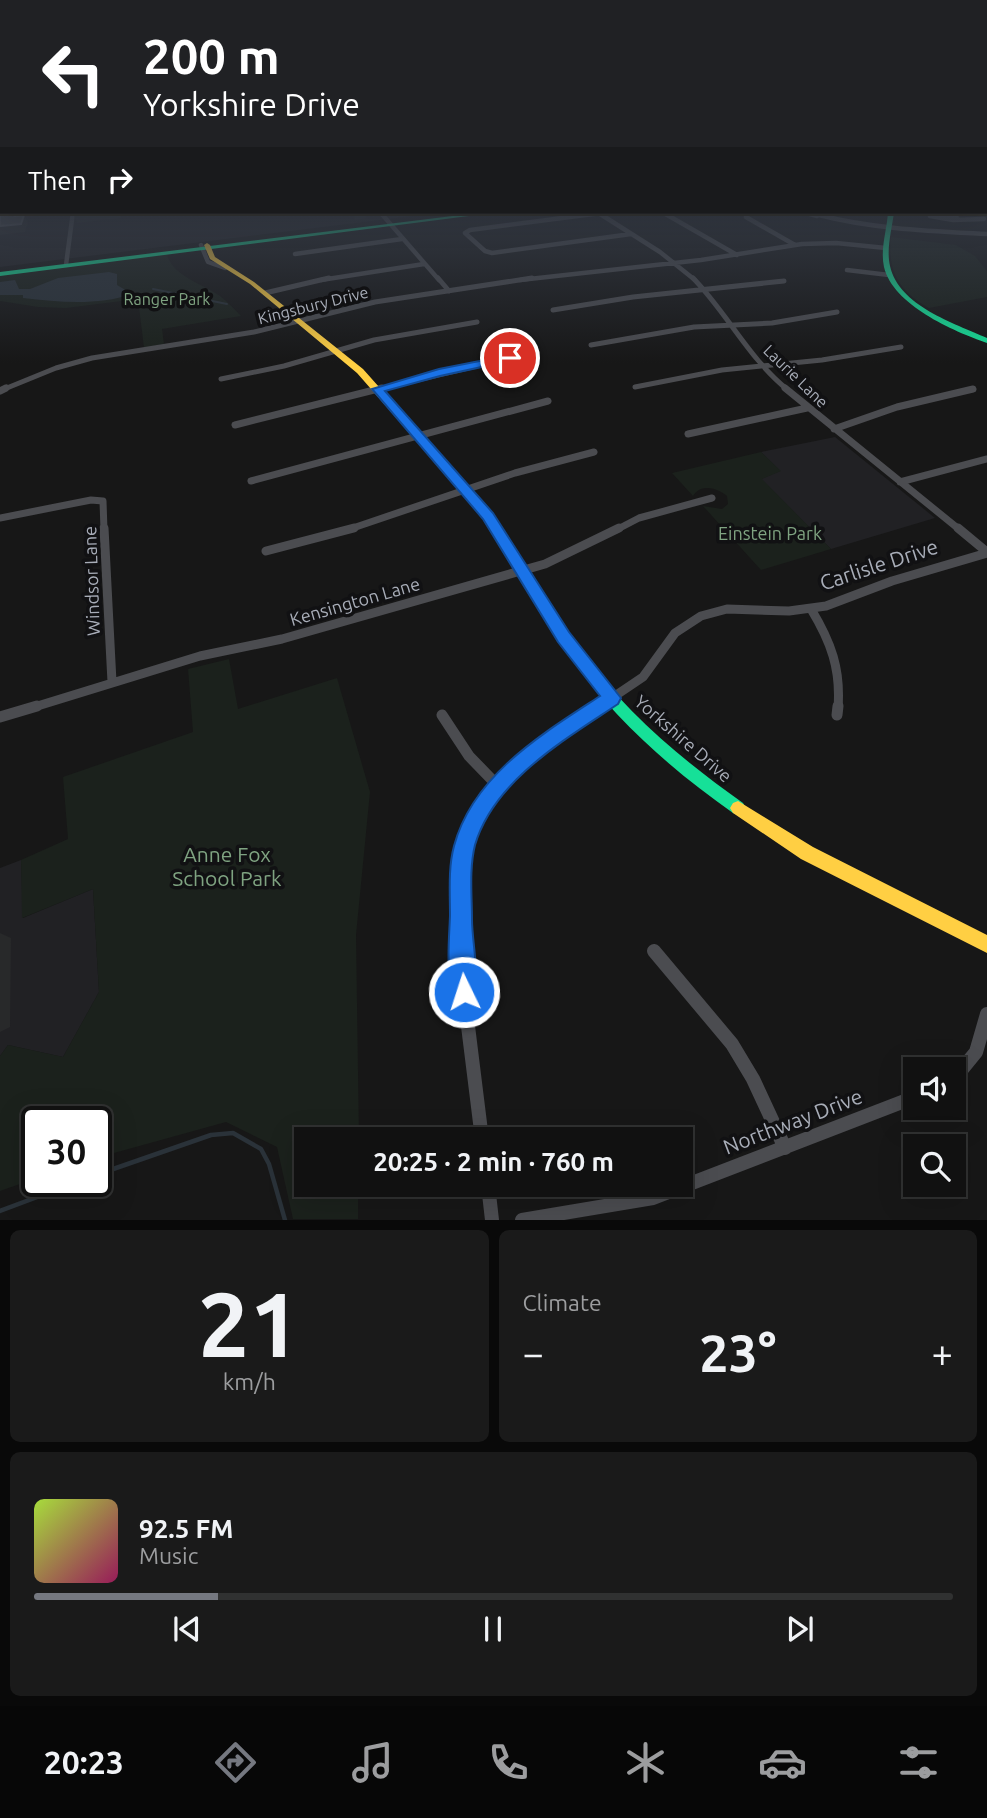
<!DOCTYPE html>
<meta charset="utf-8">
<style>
body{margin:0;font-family:Ubuntu,sans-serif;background:#1a1a1a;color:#f1f3f6;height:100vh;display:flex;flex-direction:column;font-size:26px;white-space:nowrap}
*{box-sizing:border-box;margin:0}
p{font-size:23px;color:#9c9d9f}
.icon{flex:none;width:38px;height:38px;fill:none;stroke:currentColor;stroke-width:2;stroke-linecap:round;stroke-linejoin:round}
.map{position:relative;height:1220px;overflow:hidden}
.drawer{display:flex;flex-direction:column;gap:10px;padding:10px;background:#090909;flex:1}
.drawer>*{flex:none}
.top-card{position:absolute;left:0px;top:0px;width:987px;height:214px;box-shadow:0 7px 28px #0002,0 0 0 2px #303131;background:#202124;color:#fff;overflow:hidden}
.controls{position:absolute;left:903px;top:1057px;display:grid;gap:14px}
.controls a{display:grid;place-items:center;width:63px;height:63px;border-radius:0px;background:#111;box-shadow:0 7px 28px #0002,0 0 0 2px #303131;font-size:35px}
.speed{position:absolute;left:21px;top:1106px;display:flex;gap:14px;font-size:35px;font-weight:700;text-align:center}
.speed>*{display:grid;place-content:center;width:91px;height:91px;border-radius:50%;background:#111;box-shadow:0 7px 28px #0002,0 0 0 2px #303131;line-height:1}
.speed .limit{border:4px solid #111;border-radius:10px;background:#fff;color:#111}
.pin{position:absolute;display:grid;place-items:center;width:60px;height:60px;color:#fff;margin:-30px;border:4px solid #fff;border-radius:50%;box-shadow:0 2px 7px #0007}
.me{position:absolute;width:77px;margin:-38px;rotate:356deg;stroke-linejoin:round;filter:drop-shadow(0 0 5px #0008)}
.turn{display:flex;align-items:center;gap:24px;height:147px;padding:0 28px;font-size:32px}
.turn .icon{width:91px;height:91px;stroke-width:2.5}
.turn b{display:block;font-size:49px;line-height:60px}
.then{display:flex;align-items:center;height:66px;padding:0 28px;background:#0003;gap:14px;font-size:26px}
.big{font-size:52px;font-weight:700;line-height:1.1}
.drawer .widget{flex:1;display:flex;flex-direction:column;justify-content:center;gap:10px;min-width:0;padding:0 24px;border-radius:10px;background:#1a1a1a}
.drawer .dial{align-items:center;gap:0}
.dial b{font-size:91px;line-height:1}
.song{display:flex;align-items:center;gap:21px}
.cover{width:84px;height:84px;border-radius:10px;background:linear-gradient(135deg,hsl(80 70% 55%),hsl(330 70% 35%))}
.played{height:7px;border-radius:4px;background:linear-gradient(90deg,#757880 20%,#303131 20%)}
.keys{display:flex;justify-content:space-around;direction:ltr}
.heat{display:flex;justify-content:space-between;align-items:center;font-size:38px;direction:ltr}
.drawer .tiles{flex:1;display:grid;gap:10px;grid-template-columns:1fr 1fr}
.widget:last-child{grid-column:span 2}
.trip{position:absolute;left:294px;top:1127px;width:399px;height:70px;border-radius:0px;background:#111;box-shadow:0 7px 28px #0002,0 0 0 2px #303131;font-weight:700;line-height:70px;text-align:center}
.tab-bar{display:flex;height:112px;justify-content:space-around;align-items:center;background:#070707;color:#9c9d9f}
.tab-bar .icon{width:49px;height:49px}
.tab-bar .current{color:#757880}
.tab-bar b{font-size:32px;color:#f1f3f6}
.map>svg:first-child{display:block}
.built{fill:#212124}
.green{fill:#1b211c}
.water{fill:#2a3239}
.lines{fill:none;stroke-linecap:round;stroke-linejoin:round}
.stream-far1{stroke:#2a3239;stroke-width:2}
.stream{stroke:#2a3239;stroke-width:4.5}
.street-far5{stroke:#4b4c50;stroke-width:4.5}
.street-far4{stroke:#4b4c50;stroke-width:5}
.street-far3{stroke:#4b4c50;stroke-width:7}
.street-far2{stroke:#4b4c50;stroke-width:9}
.street-far1{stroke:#4b4c50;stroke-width:11}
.street{stroke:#4b4c50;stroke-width:14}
.fast{fill:#16e098;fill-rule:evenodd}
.slow{fill:#ffcf43;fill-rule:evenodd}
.shaded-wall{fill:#28292a}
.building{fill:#48494d;stroke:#57595e;stroke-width:2}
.route{fill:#1a73e8;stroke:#114b97;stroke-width:2}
.labels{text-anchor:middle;stroke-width:7;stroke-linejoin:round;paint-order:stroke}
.far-park-label{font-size:16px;fill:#7fa381;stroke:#111113}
.far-street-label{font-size:16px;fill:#a8adb8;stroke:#111113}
.park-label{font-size:18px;fill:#7fa381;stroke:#111113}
.street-label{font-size:18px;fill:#a8adb8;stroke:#111113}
.near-street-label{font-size:21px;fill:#a8adb8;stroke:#111113}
.near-park-label{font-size:21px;fill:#7fa381;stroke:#111113}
</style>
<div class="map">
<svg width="987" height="1220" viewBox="0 0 987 1220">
<rect width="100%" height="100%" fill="#171717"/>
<path class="built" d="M46 212H445L0 267V217Z
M835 437 935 518 831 549 761 479 780 471 761 452Z
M21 860 23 918 93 889 99 992 63 1057 8 1045 0 1056V868Z"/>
<path class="green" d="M891 237 956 245 975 256 987 271V297L929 308C900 292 887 272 891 237Z
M167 254C172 276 203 284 220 296 228 302 234 309 241 316L162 329 164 344 144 348 138 299 66 308 38 307 0 301V275Z
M761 452 781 471 762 479 831 549 761 570 703 506 722 509 728 504 727 496C717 488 701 483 693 496L672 473Z
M229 659 238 709 337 678 370 792 356 935 359 1139H306V1185H358V1219H293L277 1147 226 1122 96 1158V1122H37V1178L0 1191V1056L8 1045 63 1057 99 992 93 889 22 918 21 860 68 839 63 777 193 732 188 669Z"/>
<path class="water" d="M109 272 117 274V285L132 294C97 306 59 302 23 298V295H0V282L15 280 19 289H30L58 278Z"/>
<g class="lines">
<path class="stream-far1" d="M153 289 227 304"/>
<path class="stream" d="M96 1175 211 1135 233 1133 261 1149 269 1164 285 1220
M0 1211 80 1181"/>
<path class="street-far5" d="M380 212 439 280
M597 212 660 252 695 280
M609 212 470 230 465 233 485 251 492 253 631 234
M662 212 737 255
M803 212 817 216 821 214 818 212
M819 215C873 229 931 231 987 234
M746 217 795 245
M957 218 947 215 930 216 953 220 984 219
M201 245 208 262 225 268
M295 254 402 239
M66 265 73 212
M847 270 889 275
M321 280 424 264
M520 280 701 260 802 244 836 243 886 248"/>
<path class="street-far4" d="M438 278 449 291
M693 278C727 313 750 360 788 390
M265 293 329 278
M553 310 633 297 784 281
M591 345 694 327 772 323 837 312
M221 379 284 366 374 340 477 322
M635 387 722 370 822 360 901 347
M2 390 56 368 92 358 254 332 375 302 532 278
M375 390 511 358
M968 390 973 389"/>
<path class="street-far3" d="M785 388 960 530
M0 391 6 388
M235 425 382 388
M834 429 897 407 973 389
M688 434 807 408
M251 481 548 401
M900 482 987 459
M0 518 91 500 103 501 104 530
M347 530 515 473 594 452
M616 530 639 518 712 498"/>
<path class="street-far2" d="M104 528 112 682
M958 528 987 552
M266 551 354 528
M811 609C831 642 841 669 838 708
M31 708 200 656 282 639 545 564 619 528
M597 708 643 677 675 633 701 616 727 609 789 611 826 606 892 581 987 553"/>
<path class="street-far1" d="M442 715 469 756 498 786
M837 715 838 706
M0 717 37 706
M462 933C461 905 459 876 465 847 478 786 551 738 600 706"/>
<path class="street" d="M462 932 466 1010 482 1139
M654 951 732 1044 753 1079 785 1148
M954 1079 976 1052 987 1014
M488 1185 492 1220
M522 1220 653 1198 915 1097"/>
<path class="fast" d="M485 212H500L0 276V272Z
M888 212H894C892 229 886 249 890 266 899 306 954 323 987 338V343C953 331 893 305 884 267 880 249 887 230 888 212Z
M518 559 522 560C541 590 559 621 580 650 624 711 682 760 743 803L746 808 743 813 738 815 733 813C672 770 615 720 571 658 550 628 531 595 512 563Z"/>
<path class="slow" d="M207 243 210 245 215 257 254 282 363 369 492 514 524 563 522 566H514L484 518 357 373 250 284 210 259 204 245Z
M738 801 813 847 987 935V953L801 859 733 813 730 808 733 803Z"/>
</g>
<path class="shaded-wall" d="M17 212H18L21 218 24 215 28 223 25 232 0 235V226L15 216Z
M104 212H121V218L77 223 74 215Z
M353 212H365L366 218 355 220Z
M0 933 11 938 10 1027 0 1032Z"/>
<path class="building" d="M5 212H17L15 216 24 215 21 224 0 226V213Z
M74 212H104L74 215Z"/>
<linearGradient id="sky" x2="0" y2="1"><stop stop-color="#0d0d0d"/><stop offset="0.53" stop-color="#363c47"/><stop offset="1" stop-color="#363c47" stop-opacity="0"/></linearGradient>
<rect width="987" height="363" fill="url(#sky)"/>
<path class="route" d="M510 355 516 358 514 360 440 376 385 391 493 513 569 632 621 698 618 704C566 739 494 780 475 845 469 869 472 896 472 920 472 942 481 982 473 1000L464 1004 456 1000C445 976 449 942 450 916 450 893 448 868 454 846 473 775 542 734 600 696L558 642 483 519 372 389 439 369Z"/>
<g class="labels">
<g class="far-park-label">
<text x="167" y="305">Ranger Park</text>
</g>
<g class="far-street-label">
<text transform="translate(313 305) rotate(-14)" y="6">Kingsbury Drive</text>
<text transform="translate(796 376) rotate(44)" y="6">Laurie Lane</text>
</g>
<g class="park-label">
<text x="770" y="540">Einstein Park</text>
</g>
<g class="street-label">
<text transform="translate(92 581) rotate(-92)" y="6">Windsor Lane</text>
<text transform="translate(355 602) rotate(-16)" y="6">Kensington Lane</text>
<text transform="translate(683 739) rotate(41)" y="6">Yorkshire Drive</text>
</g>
<g class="near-street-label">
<text transform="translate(879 565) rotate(-18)" y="7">Carlisle Drive</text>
<text transform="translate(793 1122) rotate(-21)" y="7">Northway Drive</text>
</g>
<g class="near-park-label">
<text x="227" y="862">Anne Fox<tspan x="227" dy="24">School Park</tspan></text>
</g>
</g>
</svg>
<div class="controls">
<a><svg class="icon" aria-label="sound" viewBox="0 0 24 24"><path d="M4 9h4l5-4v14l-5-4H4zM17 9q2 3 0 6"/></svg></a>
<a><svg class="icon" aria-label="search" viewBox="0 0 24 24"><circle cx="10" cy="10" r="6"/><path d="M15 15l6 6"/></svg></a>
</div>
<div class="speed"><div class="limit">30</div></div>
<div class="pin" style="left:510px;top:358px;background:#d93025"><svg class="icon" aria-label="arrive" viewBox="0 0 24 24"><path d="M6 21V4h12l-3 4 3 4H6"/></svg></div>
<svg class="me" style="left:464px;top:992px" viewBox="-20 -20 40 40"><circle r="17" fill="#1a73e8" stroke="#fff" stroke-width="3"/><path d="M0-11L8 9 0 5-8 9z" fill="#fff"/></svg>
<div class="trip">20:25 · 2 min · 760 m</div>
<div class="top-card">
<div class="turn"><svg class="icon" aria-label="left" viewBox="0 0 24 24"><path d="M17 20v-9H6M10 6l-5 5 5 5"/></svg><div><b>200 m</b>Yorkshire Drive</div></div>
<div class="then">Then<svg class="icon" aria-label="right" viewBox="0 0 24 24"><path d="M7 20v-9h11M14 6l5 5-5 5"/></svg></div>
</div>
</div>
<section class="drawer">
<div class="tiles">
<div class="widget dial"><b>21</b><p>km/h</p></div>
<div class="widget"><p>Climate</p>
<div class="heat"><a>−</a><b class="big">23°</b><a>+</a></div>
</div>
<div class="widget">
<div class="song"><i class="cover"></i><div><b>92.5 FM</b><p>Music</p></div></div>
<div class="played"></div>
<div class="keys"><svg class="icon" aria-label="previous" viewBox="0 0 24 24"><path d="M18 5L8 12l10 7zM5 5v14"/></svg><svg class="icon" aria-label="pause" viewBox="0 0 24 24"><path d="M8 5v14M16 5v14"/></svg><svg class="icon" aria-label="next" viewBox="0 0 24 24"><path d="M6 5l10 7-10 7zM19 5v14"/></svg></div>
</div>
</div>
</section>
<nav class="tab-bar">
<b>20:23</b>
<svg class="icon current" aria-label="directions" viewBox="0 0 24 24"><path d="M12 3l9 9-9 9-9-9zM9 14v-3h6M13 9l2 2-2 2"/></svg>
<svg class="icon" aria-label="music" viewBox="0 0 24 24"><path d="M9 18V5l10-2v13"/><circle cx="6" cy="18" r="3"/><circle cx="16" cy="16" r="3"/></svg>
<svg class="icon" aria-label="phone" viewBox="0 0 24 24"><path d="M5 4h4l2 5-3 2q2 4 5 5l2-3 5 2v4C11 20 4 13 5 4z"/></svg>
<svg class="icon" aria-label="climate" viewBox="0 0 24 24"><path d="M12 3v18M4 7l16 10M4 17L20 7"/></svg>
<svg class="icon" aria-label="car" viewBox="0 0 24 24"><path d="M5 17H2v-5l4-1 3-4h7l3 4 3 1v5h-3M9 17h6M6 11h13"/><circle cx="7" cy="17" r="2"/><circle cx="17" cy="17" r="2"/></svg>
<svg class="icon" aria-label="filters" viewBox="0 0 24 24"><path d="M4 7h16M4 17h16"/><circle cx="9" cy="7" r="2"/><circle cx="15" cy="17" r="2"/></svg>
</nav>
